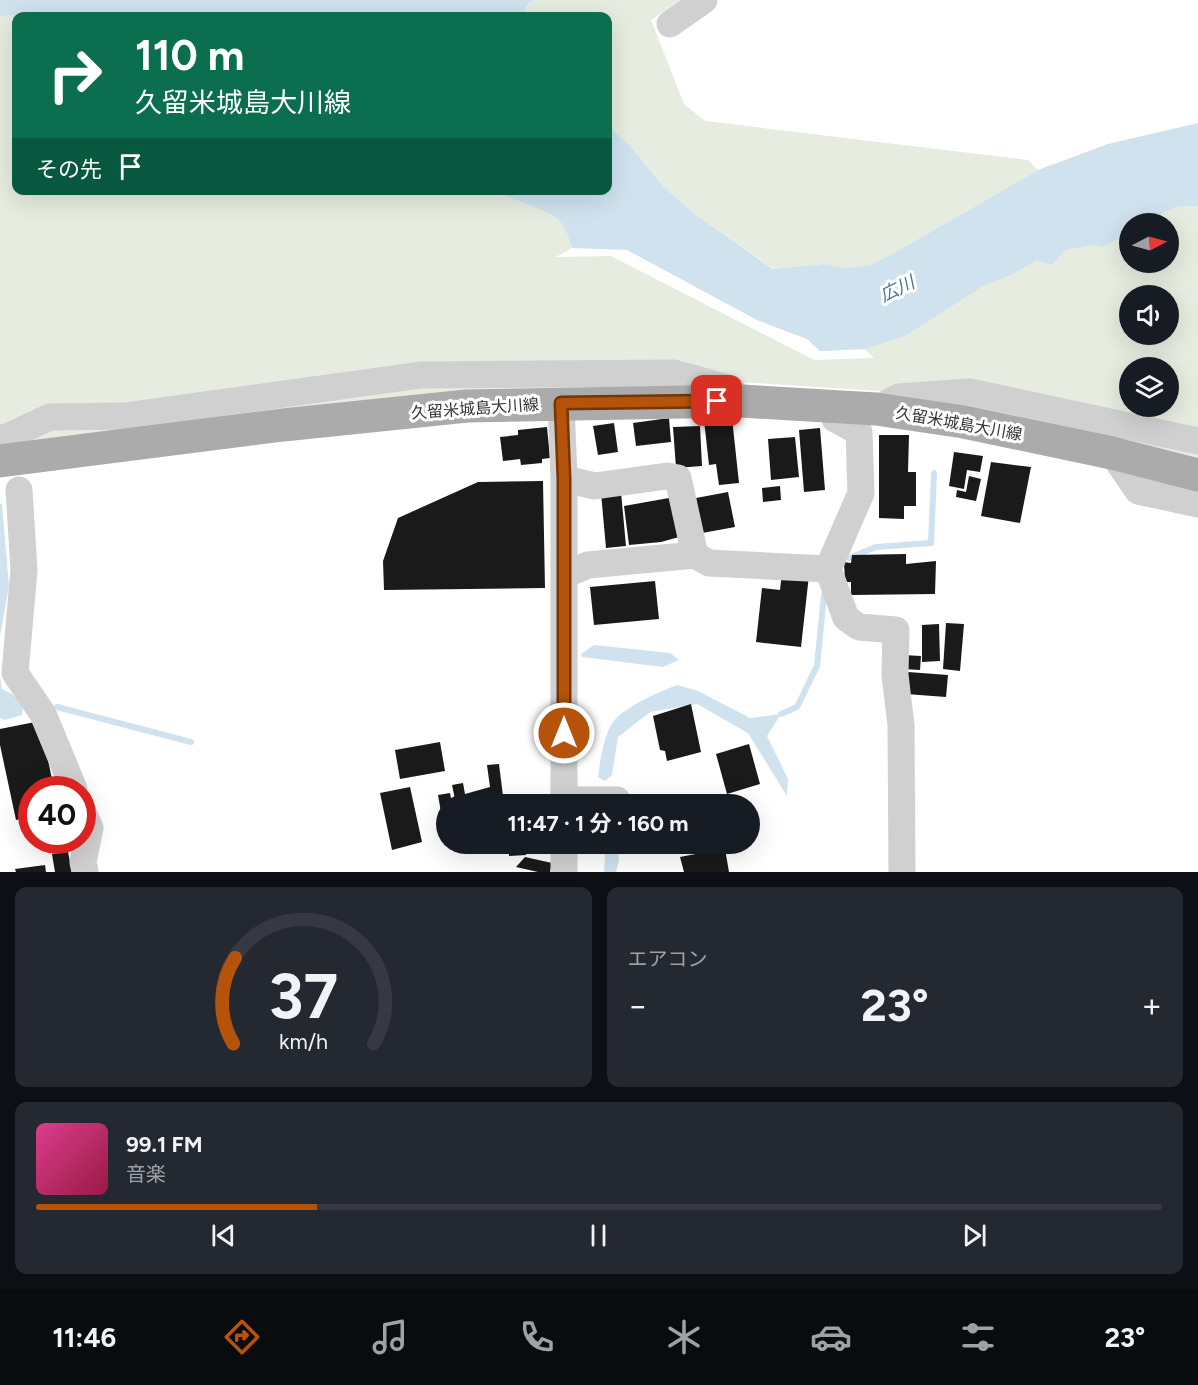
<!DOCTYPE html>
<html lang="ja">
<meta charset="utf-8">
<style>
body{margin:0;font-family:Figtree,"Noto Sans JP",sans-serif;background:#242831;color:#f1f3f6;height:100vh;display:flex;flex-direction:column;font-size:22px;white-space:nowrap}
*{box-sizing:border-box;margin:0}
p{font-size:20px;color:#9ea1a6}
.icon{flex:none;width:33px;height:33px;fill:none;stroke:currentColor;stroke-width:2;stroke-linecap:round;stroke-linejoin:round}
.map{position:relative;height:872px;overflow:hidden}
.panel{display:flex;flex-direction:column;gap:15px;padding:15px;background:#0d0f14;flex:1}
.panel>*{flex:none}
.guide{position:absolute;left:12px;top:12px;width:600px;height:183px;border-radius:12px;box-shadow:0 6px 24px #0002;background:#0b6e4f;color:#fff;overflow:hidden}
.needle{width:39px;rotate:84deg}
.controls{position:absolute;left:1119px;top:213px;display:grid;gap:12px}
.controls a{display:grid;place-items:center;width:60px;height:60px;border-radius:50%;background:#171b24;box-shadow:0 6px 24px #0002;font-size:30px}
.speed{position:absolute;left:18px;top:776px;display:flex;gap:12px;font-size:30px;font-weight:700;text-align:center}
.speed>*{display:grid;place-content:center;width:78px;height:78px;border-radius:50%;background:#171b24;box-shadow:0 6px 24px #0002;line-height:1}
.speed .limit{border:9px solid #d22;background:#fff;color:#111}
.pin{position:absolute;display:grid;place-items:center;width:51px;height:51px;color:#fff;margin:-26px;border-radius:12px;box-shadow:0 3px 9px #0006}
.me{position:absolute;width:66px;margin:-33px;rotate:0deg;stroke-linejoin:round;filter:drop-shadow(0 0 4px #0008)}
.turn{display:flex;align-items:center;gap:21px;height:126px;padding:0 24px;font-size:27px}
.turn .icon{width:78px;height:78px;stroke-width:2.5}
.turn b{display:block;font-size:42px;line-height:51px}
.then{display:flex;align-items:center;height:57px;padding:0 24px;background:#0003;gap:12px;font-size:22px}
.big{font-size:45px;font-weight:700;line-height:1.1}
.panel .tile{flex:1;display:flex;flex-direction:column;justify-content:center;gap:9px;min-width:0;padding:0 21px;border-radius:12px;background:#242831}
.panel .dial{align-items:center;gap:0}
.dial svg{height:156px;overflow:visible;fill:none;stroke:#363941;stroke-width:7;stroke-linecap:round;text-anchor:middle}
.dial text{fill:#f1f3f6;stroke:none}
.song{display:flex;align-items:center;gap:18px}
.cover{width:72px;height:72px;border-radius:9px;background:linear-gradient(135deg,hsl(330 70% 55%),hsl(340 70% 35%))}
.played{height:6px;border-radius:3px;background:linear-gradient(90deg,#b45309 25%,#363941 25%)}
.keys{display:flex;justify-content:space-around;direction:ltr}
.heat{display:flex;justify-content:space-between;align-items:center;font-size:33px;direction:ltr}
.panel .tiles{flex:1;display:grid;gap:15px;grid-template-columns:1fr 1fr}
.tile:last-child{grid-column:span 2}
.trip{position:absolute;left:436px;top:794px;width:324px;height:60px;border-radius:30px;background:#171b24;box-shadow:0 6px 24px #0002;font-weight:700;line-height:60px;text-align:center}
.tab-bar{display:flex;height:96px;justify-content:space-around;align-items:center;background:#090b0e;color:#9ea1a6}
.tab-bar .icon{width:42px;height:42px}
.tab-bar .active{color:#b45309}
.tab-bar b{font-size:27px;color:#f1f3f6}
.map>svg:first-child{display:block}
.green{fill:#e6ecdf;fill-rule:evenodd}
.water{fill:#cfe2ee}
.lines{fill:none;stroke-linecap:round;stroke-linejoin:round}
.stream{stroke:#cfe2ee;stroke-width:6}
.building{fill:#1a1a1a}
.minor{stroke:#d0d0d0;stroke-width:27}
.major{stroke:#ababab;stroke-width:33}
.route-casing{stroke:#753606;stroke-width:15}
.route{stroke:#b45309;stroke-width:10}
.labels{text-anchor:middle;stroke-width:6;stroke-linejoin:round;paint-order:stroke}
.street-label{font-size:16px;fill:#333;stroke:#fff}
.water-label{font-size:18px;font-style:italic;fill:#3f7597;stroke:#fff}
</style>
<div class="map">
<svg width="1198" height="872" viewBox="0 0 1198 872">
<rect width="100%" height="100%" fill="#fff"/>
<path class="green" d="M534 0H680L651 20 684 104 705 121 1028 160 1038 170 901 249 871 265 845 268 823 264 774 269 695 214 663 186 627 142 608 126V16H524C524 10 529 3 534 0Z
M62 13 96 16H16V190L497 191C512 202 550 209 560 222 566 228 569 240 572 248L556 257 611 256 814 360 874 358 864 349 820 351 985 273 1129 224 1130 262H1168V224L1133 223 1177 207 1198 206V465L936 405 907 389 880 391 739 382 0 450V16ZM1130 296H1168V334H1130ZM1130 368H1168V406H1130Z"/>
<path class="water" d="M0 0H534C528 3 524 10 524 16H96L62 13 0 16Z
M1198 123V206L1177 207 1146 220 1142 223 1130 224 1129 235C1121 242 1113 238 1103 247L1093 245 1065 250 1052 265 1037 260 1011 275 983 286 905 336 864 349 820 351 807 339 757 320 627 250 572 248C569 240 566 228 560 222 550 209 512 202 497 191L608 190V126L627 142 663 186 695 214 773 269 823 264 845 268 871 265 901 249 1038 170 1108 144Z
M0 504H2L9 586 0 636Z
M594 645 670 653 679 660 663 667 582 657 581 654Z
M0 677 2 689C14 695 26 700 22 715L5 720 0 718Z
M677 685 698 691 750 718 781 714 767 736 788 779 787 796 748 733 697 704 650 712 618 737 612 775 605 781 598 777C600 761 603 742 610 727 618 709 659 692 677 685Z
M602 843H617L619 860 616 872H604L605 857Z"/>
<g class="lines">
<path class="stream" d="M849 558 876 547 931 543 934 473
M57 707 191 742
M781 714 797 707 817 666 824 595"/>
</g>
<path class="building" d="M669 418 671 442 636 446 633 423Z
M732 418 739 483 719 485 716 464 709 465 704 420Z
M614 423 618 452 598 455 593 426Z
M700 426 702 466 676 468 673 427Z
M547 427 550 458 542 459V463L521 465 520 459 503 461 500 437 518 435V430Z
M820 428 825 490 804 492 799 430Z
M879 435H909L908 472H916V506H904V519L879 518Z
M795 437 799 477 771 480 768 439Z
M954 452 983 456 980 472 967 470 964 489 949 486Z
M991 462 1031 467 1020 523 981 516Z
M969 476 981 479 976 501 956 497 957 490 966 492Z
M543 481 545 588 384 590 383 561 398 518 478 482Z
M780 486 781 500 763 502 762 488Z
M621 492 626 546 606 548 601 493Z
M728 492 735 527 702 533 696 498Z
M669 498 679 537 661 542 629 545 624 506Z
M906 554V564L936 561 935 594 851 595V582H845L844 562 851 563 852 555Z
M782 572 809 575 801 647 756 642 762 588 780 590Z
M655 581 659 619 594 625 590 587Z
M946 623 964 624 960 671 943 669Z
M939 624 940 661 922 662V625Z
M903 655 921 656 920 670 903 669Z
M908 672 948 675 946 697 906 694Z
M691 704 701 752 667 761 665 751 660 750 653 716Z
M40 721 54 789H32V816L16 820 0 745V729Z
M440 742 445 771 400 779 395 750Z
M749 744 760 784 727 794 716 754Z
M499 764 504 804H456L452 785 463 783 465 794 490 787 487 765Z
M410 787 422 842 392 850 380 793Z
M450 793 452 804H447V817L442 818 438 795Z
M509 843H525L526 855 509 856Z
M680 843H698V852H680Z
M709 843H724L729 872H684L680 857 706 852 705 844Z
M68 852 72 872H55L52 854Z
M525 857 552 863 550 872H538L516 867Z
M45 865 46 872H16L15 869Z"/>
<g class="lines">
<path class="minor" d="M670 24 704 0
M561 403 564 479V804
M876 409 899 397 970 392 1198 441
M0 438 7 437 50 417 124 416 421 375 674 373 731 389 741 401
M1112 453 1138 491 1198 504
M564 479 595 486 667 476 678 478 695 555 709 563 828 569 846 618 859 627 896 630 895 675 901 725 902 872
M19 490 24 570 15 673 43 714 74 789
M828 569 861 493 859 432 835 419 830 405
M564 575 588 565 695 555
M564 800H617
M82 810 90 828 83 862 85 872
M564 843V872"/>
<path class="major" d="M0 461 283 425 467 406 741 401 876 409 964 422 1112 453 1198 475"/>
</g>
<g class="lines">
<defs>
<path id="route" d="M564 733V479L561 403 717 401"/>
</defs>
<use href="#route" class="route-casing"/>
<use href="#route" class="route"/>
</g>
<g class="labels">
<g class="street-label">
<text transform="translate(475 408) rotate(-4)" y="6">久留米城島大川線</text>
<text transform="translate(959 423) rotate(10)" y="6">久留米城島大川線</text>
</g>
<g class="water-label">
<text transform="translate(897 289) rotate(-26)" y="6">広川</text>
</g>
</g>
</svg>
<div class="controls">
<a><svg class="needle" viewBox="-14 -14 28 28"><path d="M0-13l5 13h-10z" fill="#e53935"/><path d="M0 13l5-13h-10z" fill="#9ea1a6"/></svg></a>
<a><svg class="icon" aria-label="sound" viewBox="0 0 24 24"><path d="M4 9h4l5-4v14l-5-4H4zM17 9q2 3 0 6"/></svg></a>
<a><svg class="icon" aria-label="layers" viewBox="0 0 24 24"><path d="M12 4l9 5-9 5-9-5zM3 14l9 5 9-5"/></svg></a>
</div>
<div class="speed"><div class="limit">40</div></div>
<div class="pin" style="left:717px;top:401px;background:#d93025"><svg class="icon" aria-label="arrive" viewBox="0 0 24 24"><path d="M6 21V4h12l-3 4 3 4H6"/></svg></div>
<svg class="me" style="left:564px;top:733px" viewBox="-20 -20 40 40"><circle r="17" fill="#b45309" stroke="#fff" stroke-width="3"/><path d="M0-11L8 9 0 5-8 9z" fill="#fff"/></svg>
<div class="trip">11:47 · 1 分 · 160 m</div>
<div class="guide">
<div class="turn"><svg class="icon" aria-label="right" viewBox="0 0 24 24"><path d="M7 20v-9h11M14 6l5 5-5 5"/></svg><div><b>110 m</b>久留米城島大川線</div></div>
<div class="then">その先<svg class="icon" aria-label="arrive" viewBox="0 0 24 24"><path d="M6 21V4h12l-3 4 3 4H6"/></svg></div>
</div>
</div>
<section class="panel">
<div class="tiles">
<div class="tile dial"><svg viewBox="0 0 100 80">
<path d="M14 69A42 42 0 1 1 86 69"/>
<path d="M14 69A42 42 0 0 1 15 25" stroke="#b45309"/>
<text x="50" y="56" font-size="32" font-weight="700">37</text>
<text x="50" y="72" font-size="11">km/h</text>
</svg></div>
<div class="tile"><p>エアコン</p>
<div class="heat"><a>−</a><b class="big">23°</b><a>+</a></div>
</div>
<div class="tile">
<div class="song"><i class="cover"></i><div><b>99.1 FM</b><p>音楽</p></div></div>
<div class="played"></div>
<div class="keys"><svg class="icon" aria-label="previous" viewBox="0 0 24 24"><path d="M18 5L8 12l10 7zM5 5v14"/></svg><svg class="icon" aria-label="pause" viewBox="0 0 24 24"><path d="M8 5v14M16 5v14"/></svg><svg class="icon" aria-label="next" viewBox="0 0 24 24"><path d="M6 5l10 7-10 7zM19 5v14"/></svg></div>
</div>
</div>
</section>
<nav class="tab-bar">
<b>11:46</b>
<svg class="icon active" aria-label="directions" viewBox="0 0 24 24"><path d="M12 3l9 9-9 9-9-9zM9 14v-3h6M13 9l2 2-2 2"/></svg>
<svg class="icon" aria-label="music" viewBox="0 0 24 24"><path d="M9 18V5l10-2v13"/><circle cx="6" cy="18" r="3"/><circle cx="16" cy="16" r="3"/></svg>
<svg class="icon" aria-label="phone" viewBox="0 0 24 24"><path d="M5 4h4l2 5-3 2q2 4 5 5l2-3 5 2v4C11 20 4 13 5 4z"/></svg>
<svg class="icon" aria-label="climate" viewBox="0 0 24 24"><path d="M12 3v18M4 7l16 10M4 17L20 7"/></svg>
<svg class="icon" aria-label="car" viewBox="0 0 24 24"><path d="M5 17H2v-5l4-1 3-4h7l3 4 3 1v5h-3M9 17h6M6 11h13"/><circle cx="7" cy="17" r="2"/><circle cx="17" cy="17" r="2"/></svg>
<svg class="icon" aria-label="filters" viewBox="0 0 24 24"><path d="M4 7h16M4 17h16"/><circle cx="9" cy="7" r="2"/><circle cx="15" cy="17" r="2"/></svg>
<b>23°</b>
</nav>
